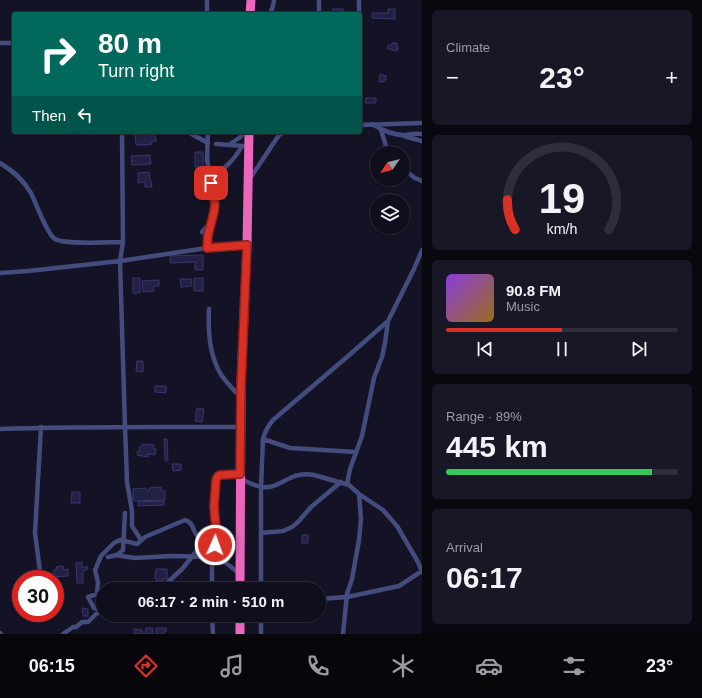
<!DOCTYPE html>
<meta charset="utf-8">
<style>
body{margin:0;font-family:Arial,sans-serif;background:#171725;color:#f1f3f6;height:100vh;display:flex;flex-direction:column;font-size:15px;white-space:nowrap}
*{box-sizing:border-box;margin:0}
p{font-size:13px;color:#9b9ca3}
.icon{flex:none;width:22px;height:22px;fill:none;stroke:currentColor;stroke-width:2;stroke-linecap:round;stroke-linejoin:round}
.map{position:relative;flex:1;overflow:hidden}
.details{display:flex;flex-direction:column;gap:10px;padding:10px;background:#08080f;width:280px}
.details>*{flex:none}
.top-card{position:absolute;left:12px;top:12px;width:350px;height:122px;border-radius:4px;box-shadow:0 1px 3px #0004,0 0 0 1px #2e2e3b;background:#00695c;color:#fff;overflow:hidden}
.needle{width:26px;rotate:235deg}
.controls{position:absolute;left:370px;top:146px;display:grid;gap:8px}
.controls a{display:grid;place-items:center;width:40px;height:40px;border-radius:50%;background:#0e0e1c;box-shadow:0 1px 3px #0004,0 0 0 1px #2e2e3b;font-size:20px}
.speed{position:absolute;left:12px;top:570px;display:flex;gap:8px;font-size:20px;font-weight:700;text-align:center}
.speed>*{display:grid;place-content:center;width:52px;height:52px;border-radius:50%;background:#0e0e1c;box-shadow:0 1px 3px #0004,0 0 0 1px #2e2e3b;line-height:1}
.speed .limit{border:6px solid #d22;background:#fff;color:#111}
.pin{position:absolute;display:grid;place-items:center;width:34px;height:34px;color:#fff;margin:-17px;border-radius:8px;box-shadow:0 2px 6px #0006}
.me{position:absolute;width:44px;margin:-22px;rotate:2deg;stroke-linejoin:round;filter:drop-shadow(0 0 3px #0008)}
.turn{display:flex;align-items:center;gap:14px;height:84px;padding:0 20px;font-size:18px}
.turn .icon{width:52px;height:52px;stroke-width:2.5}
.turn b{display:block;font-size:28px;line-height:34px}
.then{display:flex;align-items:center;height:38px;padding:0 20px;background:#0003;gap:8px;font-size:15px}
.big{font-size:30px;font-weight:600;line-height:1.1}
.details .tile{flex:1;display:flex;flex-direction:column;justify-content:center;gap:6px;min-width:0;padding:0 14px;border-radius:6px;background:#171725}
.details .dial{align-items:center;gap:0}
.dial svg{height:104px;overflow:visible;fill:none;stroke:#2e2e3b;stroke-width:7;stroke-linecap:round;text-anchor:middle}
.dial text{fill:#f1f3f6;stroke:none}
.song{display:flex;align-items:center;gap:12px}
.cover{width:48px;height:48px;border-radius:6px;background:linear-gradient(135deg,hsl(270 70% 55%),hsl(40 70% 35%))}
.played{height:4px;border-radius:2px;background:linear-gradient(90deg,#d93025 50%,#2e2e3b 50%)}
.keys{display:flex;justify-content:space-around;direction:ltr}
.heat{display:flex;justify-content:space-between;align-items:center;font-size:22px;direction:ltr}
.charge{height:6px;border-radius:3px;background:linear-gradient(90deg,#34c759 89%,#2e2e3b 0)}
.trip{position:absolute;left:96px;top:582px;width:230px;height:40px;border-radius:20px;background:#0e0e1c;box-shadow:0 1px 3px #0004,0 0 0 1px #2e2e3b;font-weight:600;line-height:40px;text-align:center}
.tabs{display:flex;height:64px;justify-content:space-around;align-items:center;background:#06060b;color:#9b9ca3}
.tabs .icon{width:28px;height:28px}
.tabs .on{color:#d93025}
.tabs b{font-size:18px;color:#f1f3f6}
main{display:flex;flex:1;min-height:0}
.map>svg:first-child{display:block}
.building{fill:#232143;stroke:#38366c}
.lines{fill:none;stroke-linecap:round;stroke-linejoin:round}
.street{stroke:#444b7d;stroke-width:4.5}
.highway{stroke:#ea67bb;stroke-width:9}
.route-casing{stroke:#8d1f18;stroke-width:10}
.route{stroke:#d93025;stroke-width:7}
</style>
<main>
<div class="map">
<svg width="422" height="634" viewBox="0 0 422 634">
<rect width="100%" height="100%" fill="#131325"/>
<path class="building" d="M333 9H343V14H333Z
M388 9H395V19L372 18V13H388Z
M392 43H397L398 49 397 48V51L388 49V45H392Z
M380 74 384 75V76H386V80H384V82H379Z
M366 98H376V103H365Z
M135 132H155L156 141 151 142 152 144 146 145H136Z
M195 152H203V167H195Z
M150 155 151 164 132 165 131 156Z
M149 172 150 180 151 181 152 187H145V182L138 183V173Z
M203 255V270H195V262L170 263V256Z
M133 278H140V293H133Z
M194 278H203V291H194Z
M180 279H191L192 286 181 287Z
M159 280V286H154V291L143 292 142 281Z
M137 361H143V372L136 371Z
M155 386H166V393L155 392Z
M197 408 204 409 202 422 195 421Z
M164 439H167L168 461H165Z
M143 444 154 445V449H156L155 455 148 454V457L137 455 138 451H139L140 446H143Z
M172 464H181V470L173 471Z
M161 487V491H165V500L133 501V489L146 488V491H149V488Z
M72 492H80V503H71Z
M164 501V505L138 506V502Z
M302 535H308V543H302Z
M82 562V568L87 566 88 569 83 571V583H77L76 563Z
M59 566H63L64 570 68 569V576L54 577V570H56V567H59Z
M156 569H167V579H163V581H156V578H155V572H156Z
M82 608 88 609V616H83Z
M146 628H153V634H134V629L142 630V632H146Z
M156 628H166V632H163V634H156Z"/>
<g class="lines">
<path class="street" d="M207 0V14
M270 14 273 6 274 0
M319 14V0
M359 14V0
M0 43H14
M372 124C382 130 394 136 406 135 411 134 416 133 422 134
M360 125 422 123
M381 130 387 149 390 153
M122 132 123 242 120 261 125 427 127 482 132 511V526L141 540
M188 132 208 143
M404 136 422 141
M216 144 243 146
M229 145 239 138 245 132
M0 163C13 171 23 179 31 193 36 203 47 234 55 239 65 245 108 242 123 242
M403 169 415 178 422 181
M210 178C225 168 233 162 242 146
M249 180 279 135 285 132
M202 232 210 223
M207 248 208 235 214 212 215 204 207 160 208 132
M0 273 28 271 120 261 207 248 247 245
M209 309C208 331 209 353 220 373 225 381 234 390 240 397
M41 427 35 533 41 579
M0 429C80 426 161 427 241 427
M263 439 290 448 356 452
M241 479C247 482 255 486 262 487 274 489 284 480 295 476 301 474 308 474 314 475L349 485 359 494 383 510 397 526 418 562 422 572
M347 484 350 469 362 436 374 378 382 357 385 343 388 321 414 269 422 250
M261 533 283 531 292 527 298 522 311 507 341 482
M115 555 135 558 171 556 213 557 222 560 239 573
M108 557 117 555 123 550 125 513
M159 589 167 583 182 569 204 542 216 535
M212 589V561L216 535 214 507 216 480 218 476 220 475 240 474
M261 589V487L263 439C265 431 268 426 273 420L347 357 388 321
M319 599 347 597 399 586 422 571
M94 608 88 597 97 594 98 582 95 570 101 556 114 543 118 541 121 540 137 544 145 537 185 520C197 523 191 540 206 540
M212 615 213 634
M0 633 1 634
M63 634 73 627H76L82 622H88L96 614 100 612 98 609 94 608 103 607
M261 634V615
M343 634 347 594 352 579 359 540 361 519 359 494"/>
<path class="highway" d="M250 14 251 0
M240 589 241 385 247 245 249 132
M240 634V615"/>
</g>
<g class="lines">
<defs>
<path id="route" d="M211 183 215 204 214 212 208 235 207 248 247 245 241 386 240 474 220 475 218 476 216 480 214 507 216 528 215 545"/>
</defs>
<use href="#route" class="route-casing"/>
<use href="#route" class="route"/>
</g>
</svg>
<div class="controls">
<a><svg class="needle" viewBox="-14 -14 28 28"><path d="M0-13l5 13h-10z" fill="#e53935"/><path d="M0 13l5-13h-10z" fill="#9b9ca3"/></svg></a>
<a><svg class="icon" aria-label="layers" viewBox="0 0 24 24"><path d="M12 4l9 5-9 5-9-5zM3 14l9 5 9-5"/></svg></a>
</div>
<div class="speed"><div class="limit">30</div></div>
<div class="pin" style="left:211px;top:183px;background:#d93025"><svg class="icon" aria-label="arrive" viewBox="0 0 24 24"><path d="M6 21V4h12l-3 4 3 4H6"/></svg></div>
<svg class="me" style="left:215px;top:545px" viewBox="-20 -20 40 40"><circle r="17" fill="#d93025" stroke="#fff" stroke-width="3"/><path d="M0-11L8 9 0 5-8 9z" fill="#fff"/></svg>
<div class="trip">06:17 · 2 min · 510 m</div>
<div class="top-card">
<div class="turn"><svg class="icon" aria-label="right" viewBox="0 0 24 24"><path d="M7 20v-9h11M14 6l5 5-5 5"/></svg><div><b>80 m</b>Turn right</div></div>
<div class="then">Then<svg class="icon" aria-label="left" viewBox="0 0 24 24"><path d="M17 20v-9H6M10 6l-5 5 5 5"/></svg></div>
</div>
</div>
<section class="details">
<div class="tile"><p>Climate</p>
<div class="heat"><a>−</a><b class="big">23°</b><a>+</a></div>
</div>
<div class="tile dial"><svg viewBox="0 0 100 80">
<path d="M14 69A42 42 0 1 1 86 69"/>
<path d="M14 69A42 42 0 0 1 8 46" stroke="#d93025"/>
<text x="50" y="56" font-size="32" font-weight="700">19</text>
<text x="50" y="72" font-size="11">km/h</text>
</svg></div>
<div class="tile">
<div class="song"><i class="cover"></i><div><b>90.8 FM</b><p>Music</p></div></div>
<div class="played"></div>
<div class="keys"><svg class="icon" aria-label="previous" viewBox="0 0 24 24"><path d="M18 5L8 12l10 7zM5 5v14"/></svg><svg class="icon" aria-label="pause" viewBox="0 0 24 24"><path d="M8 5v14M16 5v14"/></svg><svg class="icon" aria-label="next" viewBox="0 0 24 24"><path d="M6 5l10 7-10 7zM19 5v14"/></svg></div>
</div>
<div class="tile"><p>Range · 89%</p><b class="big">445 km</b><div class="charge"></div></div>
<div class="tile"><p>Arrival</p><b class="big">06:17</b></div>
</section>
</main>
<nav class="tabs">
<b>06:15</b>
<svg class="icon on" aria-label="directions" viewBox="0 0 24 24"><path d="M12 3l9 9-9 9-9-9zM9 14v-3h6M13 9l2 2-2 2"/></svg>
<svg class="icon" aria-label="music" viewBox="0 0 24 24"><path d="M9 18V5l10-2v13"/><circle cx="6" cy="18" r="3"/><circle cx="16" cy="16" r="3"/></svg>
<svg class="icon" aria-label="phone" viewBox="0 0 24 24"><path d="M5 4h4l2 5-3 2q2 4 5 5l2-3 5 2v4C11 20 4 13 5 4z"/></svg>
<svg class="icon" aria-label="climate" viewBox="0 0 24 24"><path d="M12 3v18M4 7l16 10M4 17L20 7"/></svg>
<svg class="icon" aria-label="car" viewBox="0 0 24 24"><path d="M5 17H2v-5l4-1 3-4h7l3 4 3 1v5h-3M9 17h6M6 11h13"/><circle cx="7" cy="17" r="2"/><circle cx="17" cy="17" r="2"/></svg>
<svg class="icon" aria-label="filters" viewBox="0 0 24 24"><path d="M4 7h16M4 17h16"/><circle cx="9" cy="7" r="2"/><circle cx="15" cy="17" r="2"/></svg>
<b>23°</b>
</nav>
